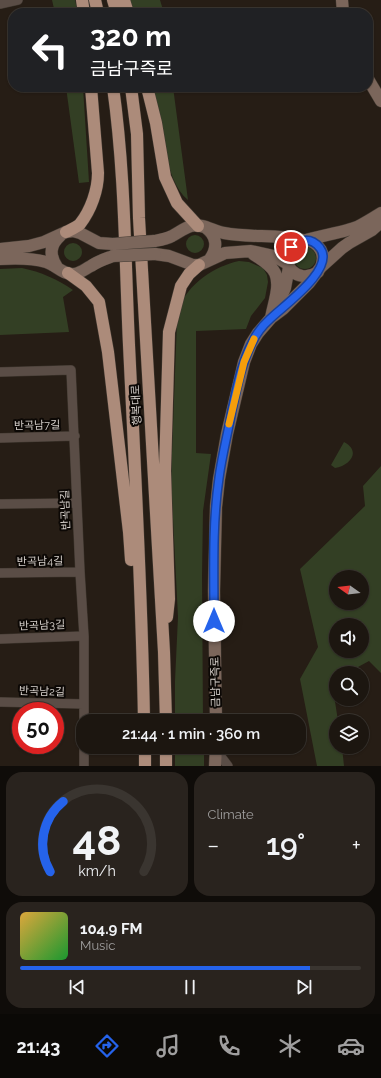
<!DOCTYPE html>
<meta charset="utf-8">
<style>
body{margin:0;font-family:Raleway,"Noto Sans KR",sans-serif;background:#29231e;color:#f1f3f6;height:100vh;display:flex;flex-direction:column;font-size:15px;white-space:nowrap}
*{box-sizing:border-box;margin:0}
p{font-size:13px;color:#a09f9f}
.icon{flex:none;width:22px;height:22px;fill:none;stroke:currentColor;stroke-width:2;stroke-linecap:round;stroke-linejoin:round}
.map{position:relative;height:766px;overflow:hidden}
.details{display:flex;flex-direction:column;gap:6px;padding:6px;background:#0f0c09;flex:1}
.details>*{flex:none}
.hud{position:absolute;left:8px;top:8px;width:365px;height:84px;border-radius:16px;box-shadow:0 1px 3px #0004,0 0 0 1px #3a3530;background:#202124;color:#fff;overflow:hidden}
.needle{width:26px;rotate:284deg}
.fabs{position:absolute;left:329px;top:570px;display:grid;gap:8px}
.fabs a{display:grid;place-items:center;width:40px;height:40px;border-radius:50%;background:#1c1610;box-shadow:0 1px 3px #0004,0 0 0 1px #3a3530;font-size:20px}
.speed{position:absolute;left:12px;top:702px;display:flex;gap:8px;font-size:20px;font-weight:700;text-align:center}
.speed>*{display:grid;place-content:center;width:52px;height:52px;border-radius:50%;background:#1c1610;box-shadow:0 1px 3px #0004,0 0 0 1px #3a3530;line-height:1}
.speed .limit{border:6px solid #d22;background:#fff;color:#111}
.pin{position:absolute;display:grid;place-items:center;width:34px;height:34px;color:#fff;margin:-17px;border:2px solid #fff;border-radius:50%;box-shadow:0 1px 4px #0007}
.me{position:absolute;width:44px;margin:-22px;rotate:0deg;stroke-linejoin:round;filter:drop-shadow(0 0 3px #0008)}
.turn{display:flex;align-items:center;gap:14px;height:84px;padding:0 16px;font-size:18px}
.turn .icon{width:52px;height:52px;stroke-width:2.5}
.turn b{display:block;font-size:28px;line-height:34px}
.big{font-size:30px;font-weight:600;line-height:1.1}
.details .widget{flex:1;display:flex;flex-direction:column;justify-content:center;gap:6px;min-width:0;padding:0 14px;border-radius:16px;background:#29231e}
.details .dial{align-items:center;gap:0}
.dial svg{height:104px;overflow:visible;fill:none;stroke:#3a3530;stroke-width:7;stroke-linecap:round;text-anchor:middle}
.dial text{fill:#f1f3f6;stroke:none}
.song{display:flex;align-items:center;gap:12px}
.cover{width:48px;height:48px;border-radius:6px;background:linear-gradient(135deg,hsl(40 70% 55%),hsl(130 70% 35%))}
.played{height:4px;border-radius:2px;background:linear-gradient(90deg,#2563eb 85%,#3a3530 85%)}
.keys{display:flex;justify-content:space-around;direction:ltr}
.heat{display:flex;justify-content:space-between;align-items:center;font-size:22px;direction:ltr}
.details .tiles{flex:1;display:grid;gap:6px;grid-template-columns:1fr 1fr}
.widget:last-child{grid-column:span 2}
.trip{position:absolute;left:76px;top:714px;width:230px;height:40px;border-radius:16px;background:#1c1610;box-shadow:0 1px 3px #0004,0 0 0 1px #3a3530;font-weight:600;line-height:40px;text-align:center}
.dock{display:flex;height:64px;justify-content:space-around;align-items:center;background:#0b0906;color:#a09f9f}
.dock .icon{width:28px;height:28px}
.dock .selected{color:#2563eb}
.dock b{font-size:18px;color:#f1f3f6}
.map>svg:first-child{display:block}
.green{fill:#333f24;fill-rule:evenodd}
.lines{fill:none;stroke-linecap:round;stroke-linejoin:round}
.street-casing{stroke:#423a32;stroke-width:10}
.secondary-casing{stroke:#423a32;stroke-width:13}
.highway-casing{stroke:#423a32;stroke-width:13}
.street{stroke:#5a4d46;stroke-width:9}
.secondary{stroke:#7b665b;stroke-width:12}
.highway{stroke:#ac8b7a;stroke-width:12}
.secondary-bridge-casing{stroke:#423a32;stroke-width:13;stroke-linecap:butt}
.secondary-bridge{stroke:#7b665b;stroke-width:12}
.route-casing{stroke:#184099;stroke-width:10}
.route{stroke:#2563eb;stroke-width:7}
.slow{stroke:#f59e0b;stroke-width:7}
.labels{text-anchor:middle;stroke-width:4;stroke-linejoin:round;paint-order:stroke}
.street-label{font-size:11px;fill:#d7d1cc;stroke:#0c0805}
</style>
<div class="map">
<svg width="381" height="766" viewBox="0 0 381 766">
<rect width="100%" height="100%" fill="#261d15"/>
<path class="green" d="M52 0H75L78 13H55Z
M130 0H160L164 13H134Z
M66 87H83L89 182 79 183Z
M153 87H173L188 200C163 180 161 117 153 87Z
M186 244a9 9 0 1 1 18 0a9 9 0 1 1-18 0Z
M64 252a9 9 0 1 1 18 0a9 9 0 1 1-18 0Z
M294 258a11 11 0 1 1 22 0a11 11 0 1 1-22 0Z
M239 261 249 262 263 268 267 275 268 282 265 298 251 316 246 329 196 331V453L211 454 203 511 202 576 203 721H175V681L178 617 171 479 177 321C177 317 178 313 179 309 187 284 215 266 239 261Z
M22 268C41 272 57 279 73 290L63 297 69 332 0 335V269Z
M344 442C361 451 351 465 335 468L331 465Z
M381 466V673L369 661 347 673H336V679L332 682 338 721H336V747H342L344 766H317L300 679 318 647 300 569 365 506 363 486ZM336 577H362V603H336ZM336 625H362V651H336Z
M175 747H204V766H175Z"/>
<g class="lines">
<defs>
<path id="street" d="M0 4 18 0
M0 372 71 370 80 572 84 636V721
M0 438 75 436
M0 504 77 503
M0 573 80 572
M0 639 84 636
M0 702 84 704
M84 747V766
M216 750 228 766"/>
<path id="secondary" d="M342 0 343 13
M368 79 381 101
M206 228C217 236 218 248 210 259
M306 240C320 243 326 254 321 267
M154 241C160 240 167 239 172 236 178 233 184 228 191 226 202 223 213 231 224 233 250 238 277 234 303 240
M0 249 29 246 44 242 66 232 73 231 80 233 99 243 113 244
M155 254 169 256 193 265H199L225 253 251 251 274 256 288 264
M253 254C261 259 271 265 275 273 281 286 273 305 271 318
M0 259C15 258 32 258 46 262 56 265 63 275 74 274 81 273 85 269 91 266 98 261 105 259 113 256
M57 267C49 255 50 245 60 236
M318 272C297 286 277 262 292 246 299 239 343 233 357 227 365 223 373 218 381 213
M279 301 285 288 289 267
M216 721 214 591 216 507 219 479 227 434 244 362 251 344 258 333 271 318 283 309 309 283 321 267 342 248 349 243 372 230 381 222
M215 766 216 747"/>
<path id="highway" d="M82 0 84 13
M95 0 98 13
M113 0 117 13
M124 0 128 13
M113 87C125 172 125 259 129 345 135 470 142 596 144 721
M131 87 137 134 139 218 164 652 166 721
M147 87 156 123 165 177 177 203 198 226
M66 232C70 230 77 227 80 224 91 210 98 190 98 173L91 87
M68 273 86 286 99 302 108 352 129 532 131 560
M167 617 169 599 165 471 169 332 181 286 189 274 199 265
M145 747V766
M166 766V747"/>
</defs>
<use href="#street" class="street-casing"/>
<use href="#secondary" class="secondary-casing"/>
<use href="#highway" class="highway-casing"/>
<use href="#street" class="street"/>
<use href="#secondary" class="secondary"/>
<use href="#highway" class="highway"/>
<defs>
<path id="secondary-bridge" d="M113 244 154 241
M113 256 155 254"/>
</defs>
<use href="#secondary-bridge" class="secondary-bridge-casing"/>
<use href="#secondary-bridge" class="secondary-bridge"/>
</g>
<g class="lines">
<defs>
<path id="route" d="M214 621C214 574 212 525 219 478 222 455 228 433 232 410 237 388 241 364 252 343 256 334 262 326 270 319 283 306 336 269 320 248 311 237 300 239 291 247"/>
</defs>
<use href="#route" class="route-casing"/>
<use href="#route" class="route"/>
<path class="slow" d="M229 424 244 362 254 339"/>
</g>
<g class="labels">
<g class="street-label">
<text transform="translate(136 405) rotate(-93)" y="4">행복대로</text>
<text transform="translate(37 425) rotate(-1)" y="4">반곡남7길</text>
<text transform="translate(65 510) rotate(-92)" y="4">반곡남길</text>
<text transform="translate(40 561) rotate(-1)" y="4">반곡남4길</text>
<text transform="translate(42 625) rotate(-2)" y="4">반곡남3길</text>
<text transform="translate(215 682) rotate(-91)" y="4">금남구즉로</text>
<text transform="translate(42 691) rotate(2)" y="4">반곡남2길</text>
</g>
</g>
</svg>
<div class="fabs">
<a><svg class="needle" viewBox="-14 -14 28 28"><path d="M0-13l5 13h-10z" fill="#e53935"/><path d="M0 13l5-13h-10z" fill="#a09f9f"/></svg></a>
<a><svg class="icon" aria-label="sound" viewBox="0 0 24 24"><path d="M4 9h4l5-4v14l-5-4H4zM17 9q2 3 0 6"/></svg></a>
<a><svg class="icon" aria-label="search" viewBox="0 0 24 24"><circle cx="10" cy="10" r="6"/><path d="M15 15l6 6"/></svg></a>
<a><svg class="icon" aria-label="layers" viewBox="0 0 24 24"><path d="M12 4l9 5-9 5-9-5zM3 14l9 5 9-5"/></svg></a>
</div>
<div class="speed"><div class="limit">50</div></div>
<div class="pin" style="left:291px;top:247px;background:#d93025"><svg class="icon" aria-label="arrive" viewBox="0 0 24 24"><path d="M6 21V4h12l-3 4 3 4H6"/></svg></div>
<svg class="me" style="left:214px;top:621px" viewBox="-20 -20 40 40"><circle r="19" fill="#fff"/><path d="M0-13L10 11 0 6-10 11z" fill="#2563eb"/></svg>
<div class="trip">21:44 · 1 min · 360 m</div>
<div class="hud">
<div class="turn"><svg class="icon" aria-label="left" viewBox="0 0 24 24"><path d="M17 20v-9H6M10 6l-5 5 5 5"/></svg><div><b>320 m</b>금남구즉로</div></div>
</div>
</div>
<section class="details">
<div class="tiles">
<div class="widget dial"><svg viewBox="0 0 100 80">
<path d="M14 69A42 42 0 1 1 86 69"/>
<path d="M14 69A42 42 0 0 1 24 15" stroke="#2563eb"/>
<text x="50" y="56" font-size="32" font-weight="700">48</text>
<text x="50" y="72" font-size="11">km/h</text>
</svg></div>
<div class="widget"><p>Climate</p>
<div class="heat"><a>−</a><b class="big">19°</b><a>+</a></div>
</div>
<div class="widget">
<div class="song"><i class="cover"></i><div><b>104.9 FM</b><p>Music</p></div></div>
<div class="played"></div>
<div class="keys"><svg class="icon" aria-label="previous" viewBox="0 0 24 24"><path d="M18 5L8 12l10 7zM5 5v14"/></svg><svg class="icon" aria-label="pause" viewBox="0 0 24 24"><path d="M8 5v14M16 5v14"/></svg><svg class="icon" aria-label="next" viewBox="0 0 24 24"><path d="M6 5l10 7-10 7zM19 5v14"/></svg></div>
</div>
</div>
</section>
<nav class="dock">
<b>21:43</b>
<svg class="icon selected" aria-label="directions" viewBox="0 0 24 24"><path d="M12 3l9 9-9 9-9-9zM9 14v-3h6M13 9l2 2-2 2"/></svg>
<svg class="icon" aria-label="music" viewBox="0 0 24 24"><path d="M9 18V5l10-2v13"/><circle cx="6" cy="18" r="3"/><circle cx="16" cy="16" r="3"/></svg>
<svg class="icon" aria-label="phone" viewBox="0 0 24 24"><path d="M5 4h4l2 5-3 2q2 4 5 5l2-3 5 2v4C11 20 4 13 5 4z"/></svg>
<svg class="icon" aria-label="climate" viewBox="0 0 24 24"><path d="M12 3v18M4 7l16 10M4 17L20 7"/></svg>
<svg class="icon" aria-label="car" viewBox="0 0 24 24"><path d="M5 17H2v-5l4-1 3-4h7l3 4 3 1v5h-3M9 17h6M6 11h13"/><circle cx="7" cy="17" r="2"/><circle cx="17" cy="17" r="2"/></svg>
</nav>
